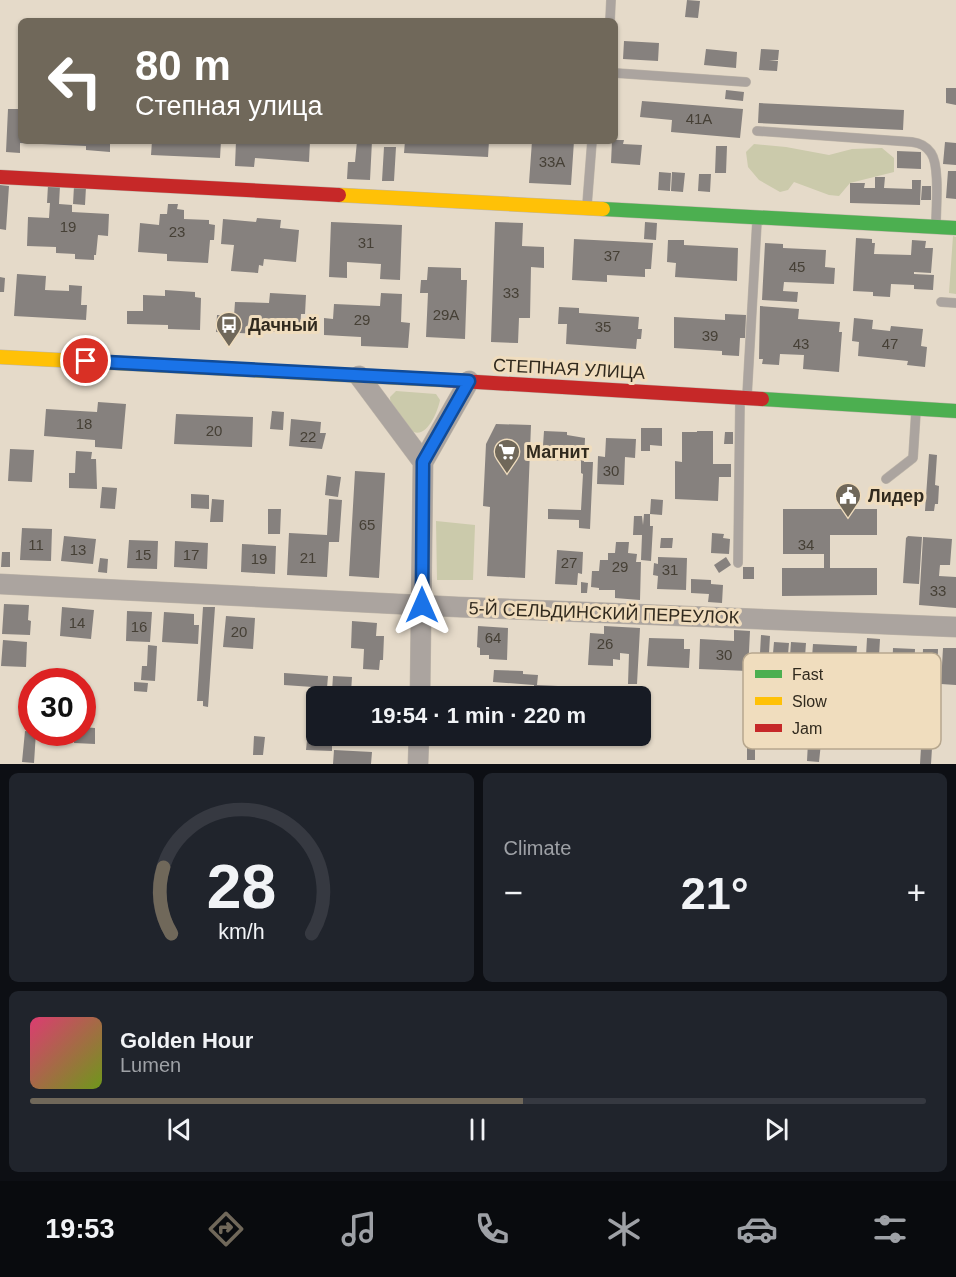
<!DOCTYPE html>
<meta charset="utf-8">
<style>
body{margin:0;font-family:Helvetica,sans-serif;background:#20242c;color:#f1f3f6;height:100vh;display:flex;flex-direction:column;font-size:22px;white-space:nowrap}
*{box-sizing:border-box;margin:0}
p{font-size:20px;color:#9ea1a6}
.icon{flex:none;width:33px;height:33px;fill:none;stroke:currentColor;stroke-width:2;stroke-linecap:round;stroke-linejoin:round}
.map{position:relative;height:764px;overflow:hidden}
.drawer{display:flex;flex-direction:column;gap:9px;padding:9px;background:#0d0f14;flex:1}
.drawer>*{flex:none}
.top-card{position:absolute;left:18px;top:18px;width:600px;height:126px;border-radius:9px;box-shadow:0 2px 4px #0004;background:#70685a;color:#fff;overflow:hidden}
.speed{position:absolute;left:18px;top:668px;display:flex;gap:12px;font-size:30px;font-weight:700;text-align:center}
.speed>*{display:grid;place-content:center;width:78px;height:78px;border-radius:50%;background:#171b24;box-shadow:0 2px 4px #0004;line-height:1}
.speed .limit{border:9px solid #d22;background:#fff;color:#111}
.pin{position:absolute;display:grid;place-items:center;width:51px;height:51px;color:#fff;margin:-26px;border:3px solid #fff;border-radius:50%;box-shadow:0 2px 6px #0007}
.me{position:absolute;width:66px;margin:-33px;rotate:0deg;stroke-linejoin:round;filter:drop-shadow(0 0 4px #0008)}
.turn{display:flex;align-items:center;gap:21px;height:126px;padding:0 18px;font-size:27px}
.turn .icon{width:78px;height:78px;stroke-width:2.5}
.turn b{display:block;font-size:42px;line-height:51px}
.big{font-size:45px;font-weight:700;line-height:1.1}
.drawer .card{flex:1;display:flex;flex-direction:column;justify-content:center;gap:9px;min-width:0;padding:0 21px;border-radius:9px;background:#20242c}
.drawer .dial{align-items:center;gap:0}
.dial svg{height:156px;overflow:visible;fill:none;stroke:#363941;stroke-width:7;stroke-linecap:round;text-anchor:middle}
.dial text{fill:#f1f3f6;stroke:none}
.song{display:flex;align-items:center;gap:18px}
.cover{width:72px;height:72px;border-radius:9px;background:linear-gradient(135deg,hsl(340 70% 55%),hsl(80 70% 35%))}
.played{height:6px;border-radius:3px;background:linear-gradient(90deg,#70685a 55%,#363941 55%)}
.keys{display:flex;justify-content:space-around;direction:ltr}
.heat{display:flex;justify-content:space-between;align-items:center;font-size:33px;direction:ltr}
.drawer .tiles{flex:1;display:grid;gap:9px;grid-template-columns:1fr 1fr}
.card:last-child{grid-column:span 2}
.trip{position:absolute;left:306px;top:686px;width:345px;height:60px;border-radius:9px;background:#171b24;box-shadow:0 2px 4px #0004;font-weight:700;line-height:60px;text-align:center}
.tab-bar{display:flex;height:96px;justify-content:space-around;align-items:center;background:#090b0e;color:#9ea1a6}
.tab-bar .icon{width:42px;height:42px}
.tab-bar .on{color:#70685a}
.tab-bar b{font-size:27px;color:#f1f3f6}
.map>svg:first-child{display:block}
.green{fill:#cbcaab}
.building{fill:#86817e}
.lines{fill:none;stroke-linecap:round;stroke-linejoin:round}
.lane-casing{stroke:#bfb6a9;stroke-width:10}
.street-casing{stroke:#bfb6a9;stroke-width:21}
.fast-casing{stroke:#bfb6a9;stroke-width:15}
.slow-casing{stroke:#bfb6a9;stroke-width:15}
.jam-casing{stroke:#bfb6a9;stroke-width:15}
.lane{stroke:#aba49f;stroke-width:9}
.street{stroke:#aba49f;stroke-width:20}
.fast{stroke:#4caf50;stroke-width:14}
.slow{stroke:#ffc107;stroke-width:14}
.jam{stroke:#c62828;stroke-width:14}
.route-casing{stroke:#114b97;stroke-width:15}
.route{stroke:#1a73e8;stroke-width:10}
.labels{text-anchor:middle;stroke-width:6;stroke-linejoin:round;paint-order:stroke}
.number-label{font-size:15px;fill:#464036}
.poi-label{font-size:18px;font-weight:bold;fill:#312a1e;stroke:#f0ddbe;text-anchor:start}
.street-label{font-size:18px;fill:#312a1e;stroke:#f0ddbe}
.key{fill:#f0ddbe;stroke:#b7a78e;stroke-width:1.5}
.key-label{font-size:16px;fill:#312a1e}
</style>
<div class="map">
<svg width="956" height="764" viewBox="0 0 956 764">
<rect width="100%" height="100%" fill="#e5dac9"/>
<path class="green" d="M754 144 786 147 829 155 852 149 882 148 894 158V172L850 183 839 196 829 195 794 182 788 190 780 192 759 180 748 167 746 152Z
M953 236 956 237V294L949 293Z
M396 391 436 394 440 400C438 411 426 442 410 430 407 428 404 422 401 418 395 411 390 406 390 397Z
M436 521 475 525 473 580H437Z"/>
<path class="building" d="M687 0 700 1 698 18 685 17Z
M624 41 659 43 658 61 623 59Z
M706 49 737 52 736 68 704 65Z
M761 49 779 50 778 60H769L778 61 777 71 759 70Z
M946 88H956V105L946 103Z
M726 90 744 92 743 101 725 99Z
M642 101 743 109 740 138 671 132 672 120 640 117Z
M759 103 904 110 903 130 758 123Z
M8 109H21V141H110V152L86 150V146L20 143V153L6 152Z
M615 140H624L623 144 642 145 640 165 611 163 612 141Z
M152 141H221L220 158 151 155Z
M236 141H310L309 162 255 158 254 167 235 166Z
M357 141H372L370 180 347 179 348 162H355Z
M405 141H489L488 157 404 153Z
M532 141H574L571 185 529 183Z
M945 142 956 143V165L943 164Z
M716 146H727L726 173H715Z
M384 147H396L394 181H382Z
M897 151 921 152V169L897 168Z
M948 171H956V199L946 198Z
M659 172 671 173 670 191 658 190Z
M672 172 685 173 683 192 671 191Z
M699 174H711L710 192 698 191Z
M875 177H885L884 188 912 189V180H921L920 205 850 203V183H865L864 188H875Z
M0 185 9 186 6 230 0 229Z
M48 185 60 186 59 204 72 205V212L109 214 108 236 98 235 96 255H94V260L75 259V254L56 253V247L27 246 28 217 49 218 50 203H47Z
M74 186 86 187 85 205 73 204Z
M922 186H931V200H921Z
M168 204H178L177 209 184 210V219L209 220V224L215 225 214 240H210L208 263 167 261V254L138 252 140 223 159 225 160 214H167Z
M257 218 281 220 280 228 299 230 296 262 264 259 263 266 259 265 258 273 231 271 234 245 221 244 223 219 256 222Z
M331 222 402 225 400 280 380 279 381 264 347 262V278L329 277Z
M495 222 523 223 522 246 544 247V268L531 267 530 318H519L518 343 491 342Z
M645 222 657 223 656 240 644 239Z
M856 238 872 239V243H875L874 254 911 255 912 240 926 241 925 248H933L931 273 914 272V274L934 275 933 290 914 289V285L891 284 890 297 873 296V292L853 291Z
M574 239 653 243 651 269H645V277L607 275V282L572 280Z
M668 240H684V245L738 248 737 281 675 277 676 263 667 262Z
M765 243 783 244V248L826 250 825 267 835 268 834 284 784 282 783 291 798 292 797 302 762 300Z
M428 267 461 268V280H467L465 339 426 337 428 293H420L421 280H427Z
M17 274 46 276 45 290 69 291V285L82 286 81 305H87L86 320 14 316Z
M0 277 5 278 4 292H0Z
M165 290 195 292V297L201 298 200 330 168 329V325L127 324V311H143V295L165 296Z
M270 293 306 295 305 314H301L300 333 262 331 261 334 216 332 217 315 234 316 235 302 269 303Z
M381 293 402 294 401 322 410 323 408 348 361 346V337L324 335V318L333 319 334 304 380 306Z
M760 306 799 309 798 319 840 322 839 332H842L839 372 803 369 804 355 780 354 779 365 762 364 763 359H759Z
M559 307 579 308V313L639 317 638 329H642L641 339H637L636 349 566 344 567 324H558Z
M725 314 746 315 745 338H740L739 356 722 355V351L674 348V317L725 320Z
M854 318 873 320 872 329 890 331 891 326 923 329 921 346 927 347 925 367 907 365 908 361 858 356 859 342 852 341Z
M98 402 126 404 122 449 95 447V440L44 436 46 409 97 412Z
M272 411 284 412 283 430 270 429Z
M176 414 253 417 252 447 174 444Z
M291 419 321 422 320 433H326L322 449 289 446Z
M496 424 531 425 525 578 487 576 490 507 483 506 486 444Z
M641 428H662V446L650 445V451H641Z
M544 431 567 432V435L585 438 584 462H593L590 529 579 528V520L548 519V509L581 510 583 474 581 473V461L542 460Z
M697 431H713V464H731V477H719L718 501 675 499V461L682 462V432H697Z
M725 432H733V444H724Z
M606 438 636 439 635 458 625 457 624 485 597 484 598 456 605 457Z
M10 449 34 450 32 482 8 481Z
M76 451 92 452 91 459H96L97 489 69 488V473H75Z
M929 454 937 455 935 485 939 486 938 504H935L934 511H925Z
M355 471 385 473 379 578 349 576Z
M327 475 341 477 338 497 325 495Z
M102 487 117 488 115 509 100 508Z
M191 494 209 495V509L191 508Z
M212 499 224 500 223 522H210Z
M329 499 342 500 339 542H329L327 577 287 575 289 533 327 535Z
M651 499 663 500 662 515 650 514Z
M268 509H281L280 534H268Z
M783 509H877V535H830V568H877V595L782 596V568H824V554H783Z
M644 514H650V526H653L651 561 641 560 642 535H633L634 516H642L643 525Z
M22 528 52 529 51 561 20 560Z
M712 533 724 534 723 538 730 539 729 554 711 553Z
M64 536 96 539 93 564 61 561Z
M908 536 922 537 919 584 903 583 906 538Z
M923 537 952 539 950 565H940L939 576 956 577V608L919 605Z
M661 538H673L672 548H660Z
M129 540 158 541 157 569 127 568Z
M175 541 208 543 207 569 174 567Z
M616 542H629L628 553 637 554 636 562H641L640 600 615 598V590H599V588L591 587 592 571H599L600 560H608V553H615Z
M242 544 276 546 275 574 241 572Z
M557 550 583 552 582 574 578 573 577 585 555 584Z
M2 552H10V567H1Z
M658 557 687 558 686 590 657 589 658 576 653 575 654 563 658 564Z
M726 557 731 565 719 573 714 565Z
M100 558 108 559 107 573 98 572Z
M743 567H754V579H743Z
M691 579 711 580V584L723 585 722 603 708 602 709 594 691 593Z
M581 582 588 583 587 593H581Z
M4 604 29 605 28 620 31 621 30 635 2 634Z
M62 607 94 610 91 639 60 636Z
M203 607H215L208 707 203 706V701H197Z
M127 611 152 612 150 642 126 641Z
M164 612 194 614V625H199L198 644 162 642Z
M226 616 255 618 253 649 223 647Z
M352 621 377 623 376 636H384L383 660H380L379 670 363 669 364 649 351 648Z
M478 626 508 628 507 660 489 659V655H480V648L477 647Z
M604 626 640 628 637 684H628L629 654 620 653V660L613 659V666L588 665 590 633 604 634Z
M734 630 750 631 748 671 699 669 700 639 734 641Z
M761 635 770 636 769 653H760Z
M649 638 684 639V649H690L689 668 647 666Z
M867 638 880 639 879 656H866Z
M3 640 27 642 26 667 1 666Z
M774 642 789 643 787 666 772 665Z
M791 642 806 643 804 671 789 670Z
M813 644 857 646 856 662H845L844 686 810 684Z
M148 645 157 646 155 681 141 680 142 666H147Z
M893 648 915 649 914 675 892 674Z
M943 648H956V685L941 684Z
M923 649H938L937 676H922Z
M494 670 523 671V674L538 675 537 685 579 687 578 696H534V685L493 682Z
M284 673 328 676 327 688 284 685Z
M333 676 352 677 351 692 332 691Z
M134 682 148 683 147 692 134 691Z
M471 691 496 693V696H471Z
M82 727 95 728V744L74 743V732H82Z
M25 731 36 732 34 763 22 762Z
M922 731 933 732 931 764H920Z
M469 735H496L495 739 469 737Z
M254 736 265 737 263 755H253Z
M316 738 332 739V751L306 750 307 740H316Z
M808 742 821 743 819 762 807 761Z
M747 744H755V760H747Z
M334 750 372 752 371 764H333Z"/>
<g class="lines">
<defs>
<path id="lane" d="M610 21 611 0
M615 73 746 82
M757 131 912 142C921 143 926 146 931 153 940 166 936 208 936 224
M587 205 592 141
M941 302 956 303
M747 396 757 221
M886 479 913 458 916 411
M738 563 740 400"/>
<path id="street" d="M359 376 423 462
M0 584 458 607 956 627
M420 696 423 462 469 381
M418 764 419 735"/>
<path id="fast" d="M603 209 956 228
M762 399 956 411"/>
<path id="slow" d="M339 195 603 209
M0 357 444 380"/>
<path id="jam" d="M0 177 339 195
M444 380 762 399"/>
</defs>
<use href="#lane" class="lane-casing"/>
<use href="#street" class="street-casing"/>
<use href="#fast" class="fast-casing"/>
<use href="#slow" class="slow-casing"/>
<use href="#jam" class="jam-casing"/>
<use href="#lane" class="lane"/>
<use href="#street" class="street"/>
<use href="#fast" class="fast"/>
<use href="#slow" class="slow"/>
<use href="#jam" class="jam"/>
</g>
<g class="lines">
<defs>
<path id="route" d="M86 361 469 381 423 462 422 605"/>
</defs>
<use href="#route" class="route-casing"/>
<use href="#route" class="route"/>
</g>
<defs>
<symbol id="bus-pin" viewBox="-11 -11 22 30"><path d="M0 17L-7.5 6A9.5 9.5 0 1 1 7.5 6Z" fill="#70685a" stroke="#f0ddbe"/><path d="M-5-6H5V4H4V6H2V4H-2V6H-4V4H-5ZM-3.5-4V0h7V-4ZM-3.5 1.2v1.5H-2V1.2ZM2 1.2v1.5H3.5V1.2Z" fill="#fff"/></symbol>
<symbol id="supermarket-pin" viewBox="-11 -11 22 30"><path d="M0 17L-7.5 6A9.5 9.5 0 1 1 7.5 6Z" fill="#70685a" stroke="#f0ddbe"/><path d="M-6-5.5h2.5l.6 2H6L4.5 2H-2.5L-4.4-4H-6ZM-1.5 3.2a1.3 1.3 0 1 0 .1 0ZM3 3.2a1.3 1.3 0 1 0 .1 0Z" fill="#fff"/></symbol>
<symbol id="civic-pin" viewBox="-11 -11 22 30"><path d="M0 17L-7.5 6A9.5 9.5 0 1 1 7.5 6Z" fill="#70685a" stroke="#f0ddbe"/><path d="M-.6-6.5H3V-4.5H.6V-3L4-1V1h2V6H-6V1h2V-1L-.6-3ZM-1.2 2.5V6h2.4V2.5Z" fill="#fff"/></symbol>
</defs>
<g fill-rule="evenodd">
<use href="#bus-pin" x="214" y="310" width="30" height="40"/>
<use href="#supermarket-pin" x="492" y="437" width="30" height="40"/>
<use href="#civic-pin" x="833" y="481" width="30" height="40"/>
</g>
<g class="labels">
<g class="number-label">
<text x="699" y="124">41А</text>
<text x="552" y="167">33А</text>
<text x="68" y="232">19</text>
<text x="177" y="237">23</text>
<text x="366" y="248">31</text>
<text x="612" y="261">37</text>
<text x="797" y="272">45</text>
<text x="511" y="298">33</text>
<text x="446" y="320">29А</text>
<text x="362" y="325">29</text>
<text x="603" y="332">35</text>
<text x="710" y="341">39</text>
<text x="801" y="349">43</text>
<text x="890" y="349">47</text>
<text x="84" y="429">18</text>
<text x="214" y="436">20</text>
<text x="308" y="442">22</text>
<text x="611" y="476">30</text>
<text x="367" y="530">65</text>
<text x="36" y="550">11</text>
<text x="806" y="550">34</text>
<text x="78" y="555">13</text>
<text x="143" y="560">15</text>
<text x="191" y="560">17</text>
<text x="308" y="563">21</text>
<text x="259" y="564">19</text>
<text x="569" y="568">27</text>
<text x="620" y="572">29</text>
<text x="670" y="575">31</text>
<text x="938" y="596">33</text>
<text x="77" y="628">14</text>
<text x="139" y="632">16</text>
<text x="239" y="637">20</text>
<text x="493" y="643">64</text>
<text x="605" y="649">26</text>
<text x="724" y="660">30</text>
</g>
<g class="poi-label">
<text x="248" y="331">Дачный</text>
<text x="526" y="458">Магнит</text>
<text x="868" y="502">Лидер</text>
</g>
<g class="street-label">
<text transform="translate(569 369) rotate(3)" y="6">СТЕПНАЯ УЛИЦА</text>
<text transform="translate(604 613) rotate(2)" y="6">5-Й СЕЛЬДИНСКИЙ ПЕРЕУЛОК</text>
</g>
</g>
<rect x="743" y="653" width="198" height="96" rx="9" class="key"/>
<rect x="755" y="670" width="27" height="8" fill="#4caf50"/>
<rect x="755" y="697" width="27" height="8" fill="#ffc107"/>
<rect x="755" y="724" width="27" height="8" fill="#c62828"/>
<g class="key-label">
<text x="792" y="680">Fast</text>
<text x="792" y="707">Slow</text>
<text x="792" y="734">Jam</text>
</g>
</svg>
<div class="speed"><div class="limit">30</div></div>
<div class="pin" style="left:86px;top:361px;background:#d93025"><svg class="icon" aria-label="arrive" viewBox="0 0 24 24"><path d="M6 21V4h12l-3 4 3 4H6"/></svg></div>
<svg class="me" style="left:422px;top:605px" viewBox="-20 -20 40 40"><path d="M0-17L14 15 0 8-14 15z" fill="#1a73e8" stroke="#fff" stroke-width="4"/></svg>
<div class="trip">19:54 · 1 min · 220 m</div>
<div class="top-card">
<div class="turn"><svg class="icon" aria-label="left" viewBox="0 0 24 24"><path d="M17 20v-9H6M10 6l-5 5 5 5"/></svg><div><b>80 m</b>Степная улица</div></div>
</div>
</div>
<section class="drawer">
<div class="tiles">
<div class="card dial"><svg viewBox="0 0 100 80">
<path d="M14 69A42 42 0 1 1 86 69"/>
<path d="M14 69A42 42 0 0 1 10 35" stroke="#70685a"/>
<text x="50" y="56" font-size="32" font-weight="700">28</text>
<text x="50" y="72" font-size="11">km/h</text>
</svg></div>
<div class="card"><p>Climate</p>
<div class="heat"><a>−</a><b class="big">21°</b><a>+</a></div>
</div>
<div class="card">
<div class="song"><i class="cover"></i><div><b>Golden Hour</b><p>Lumen</p></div></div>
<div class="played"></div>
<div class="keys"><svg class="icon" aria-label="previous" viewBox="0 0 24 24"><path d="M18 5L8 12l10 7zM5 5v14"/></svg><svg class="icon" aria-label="pause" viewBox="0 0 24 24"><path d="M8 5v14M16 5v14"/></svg><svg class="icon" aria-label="next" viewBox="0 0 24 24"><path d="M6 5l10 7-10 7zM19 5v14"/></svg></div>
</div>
</div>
</section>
<nav class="tab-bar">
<b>19:53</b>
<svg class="icon on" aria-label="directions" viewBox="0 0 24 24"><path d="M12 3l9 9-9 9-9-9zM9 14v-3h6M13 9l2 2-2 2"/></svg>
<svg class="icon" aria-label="music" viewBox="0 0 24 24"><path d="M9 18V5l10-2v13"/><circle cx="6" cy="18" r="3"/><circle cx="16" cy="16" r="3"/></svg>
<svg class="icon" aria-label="phone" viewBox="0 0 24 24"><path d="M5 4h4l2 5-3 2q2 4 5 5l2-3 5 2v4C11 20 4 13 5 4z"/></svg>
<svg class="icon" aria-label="climate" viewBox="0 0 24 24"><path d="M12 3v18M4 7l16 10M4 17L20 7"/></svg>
<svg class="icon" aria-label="car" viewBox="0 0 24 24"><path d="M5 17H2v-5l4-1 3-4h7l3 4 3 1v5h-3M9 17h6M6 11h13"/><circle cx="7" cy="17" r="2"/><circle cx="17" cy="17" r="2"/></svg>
<svg class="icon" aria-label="filters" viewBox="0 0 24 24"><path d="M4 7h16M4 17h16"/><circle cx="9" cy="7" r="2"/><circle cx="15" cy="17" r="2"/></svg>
</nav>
